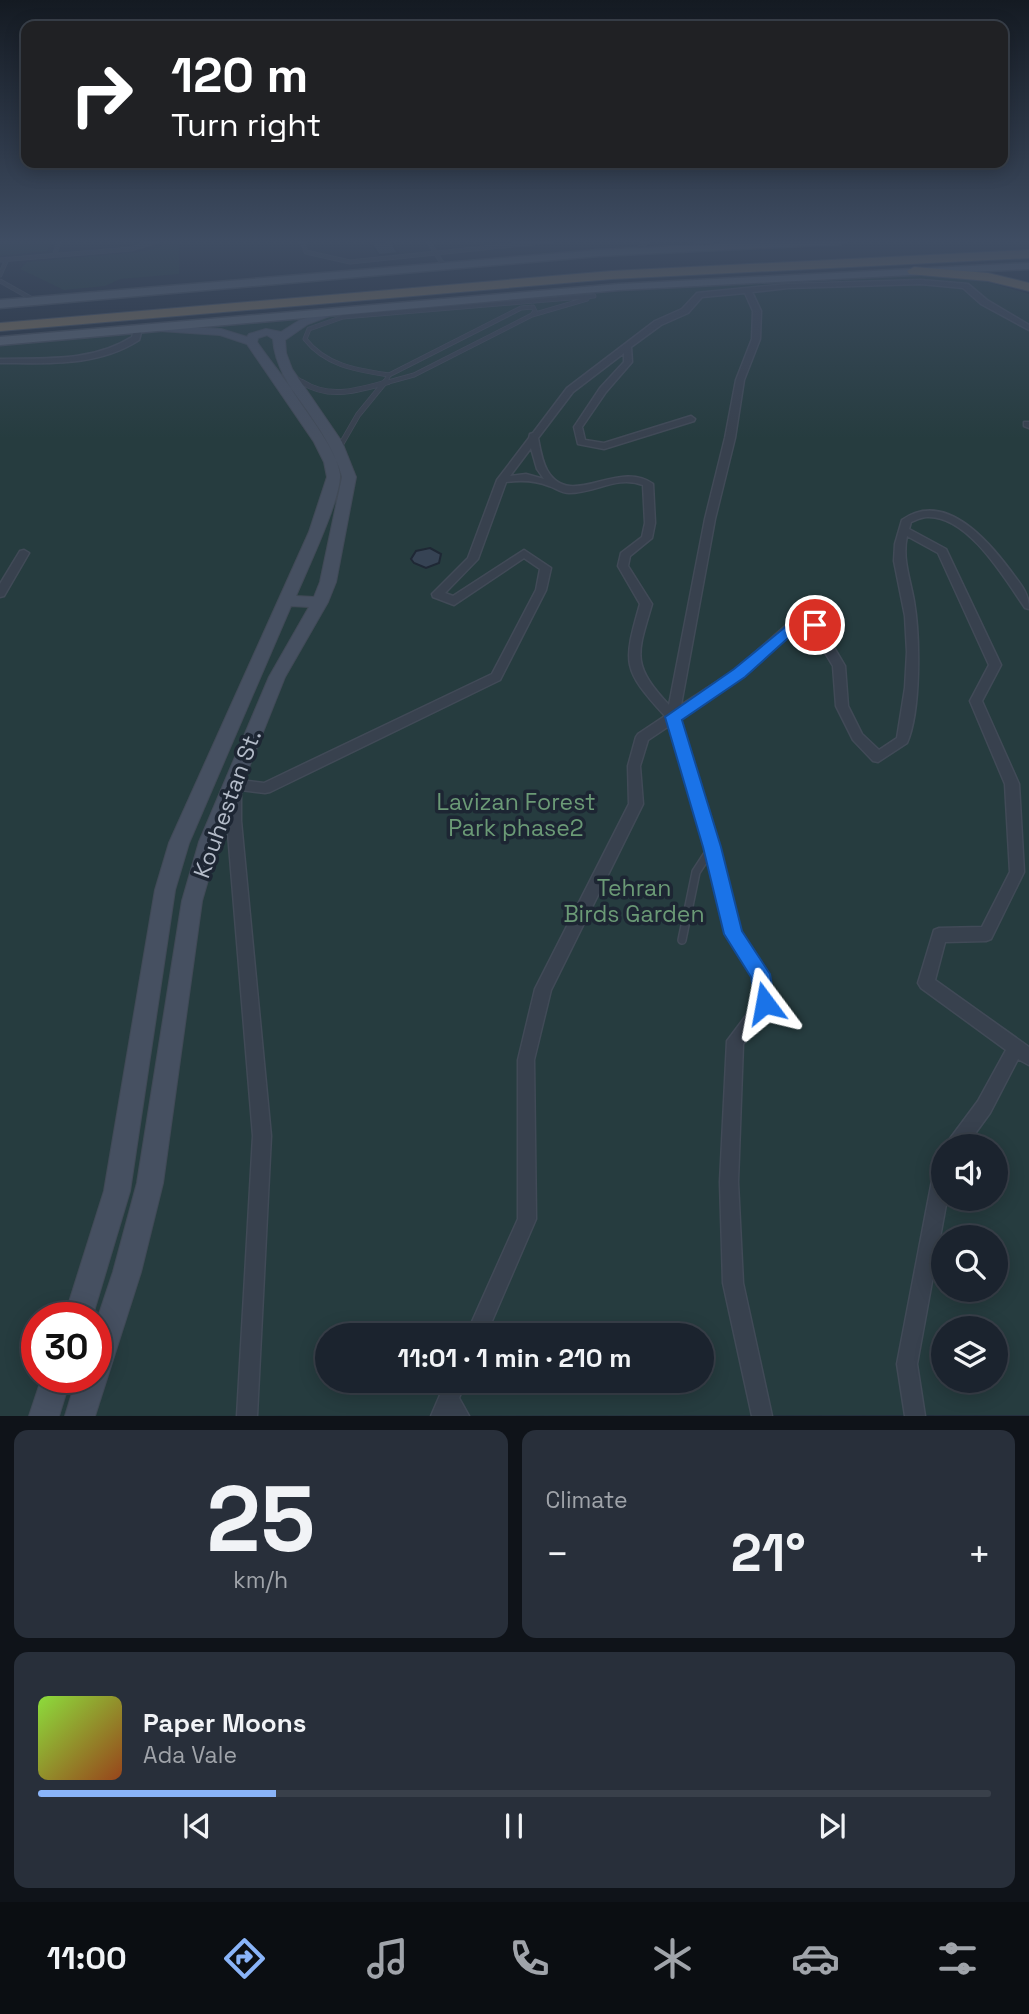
<!DOCTYPE html>
<meta charset="utf-8">
<style>
body{margin:0;font-family:"Space Grotesk",sans-serif;background:#282f3a;color:#f1f3f6;height:100vh;display:flex;flex-direction:column;font-size:26px;white-space:nowrap}
*{box-sizing:border-box;margin:0}
p{font-size:23px;color:#a0a4aa}
.icon{flex:none;width:38px;height:38px;fill:none;stroke:currentColor;stroke-width:2;stroke-linecap:round;stroke-linejoin:round}
.map{position:relative;height:1416px;overflow:hidden}
.details{display:flex;flex-direction:column;gap:14px;padding:14px;background:#0f1319;flex:1}
.details>*{flex:none}
.guide{position:absolute;left:21px;top:21px;width:987px;height:147px;border-radius:14px;box-shadow:0 4px 18px #0003,0 0 0 2px #39404a;background:#202124;color:#fff;overflow:hidden}
.controls{position:absolute;left:931px;top:1134px;display:grid;gap:14px}
.controls a{display:grid;place-items:center;width:77px;height:77px;border-radius:50%;background:#1b232e;box-shadow:0 4px 18px #0003,0 0 0 2px #39404a;font-size:35px}
.speed{position:absolute;left:21px;top:1302px;display:flex;gap:14px;font-size:35px;font-weight:700;text-align:center}
.speed>*{display:grid;place-content:center;width:91px;height:91px;border-radius:50%;background:#1b232e;box-shadow:0 4px 18px #0003,0 0 0 2px #39404a;line-height:1}
.speed .limit{border:10px solid #d22;background:#fff;color:#111}
.pin{position:absolute;display:grid;place-items:center;width:60px;height:60px;color:#fff;margin:-30px;border:4px solid #fff;border-radius:50%;box-shadow:0 2px 7px #0007}
.me{position:absolute;width:77px;margin:-38px;rotate:347deg;stroke-linejoin:round;filter:drop-shadow(0 0 5px #0008)}
.turn{display:flex;align-items:center;gap:24px;height:147px;padding:0 35px;font-size:32px}
.turn .icon{width:91px;height:91px;stroke-width:2.5}
.turn b{display:block;font-size:49px;line-height:60px}
.big{font-size:52px;font-weight:800;line-height:1.1}
.details .card{flex:1;display:flex;flex-direction:column;justify-content:center;gap:10px;min-width:0;padding:0 24px;border-radius:14px;background:#282f3a}
.details .dial{align-items:center;gap:0}
.dial b{font-size:91px;line-height:1}
.song{display:flex;align-items:center;gap:21px}
.cover{width:84px;height:84px;border-radius:10px;background:linear-gradient(135deg,hsl(90 70% 55%),hsl(20 70% 35%))}
.played{height:7px;border-radius:4px;background:linear-gradient(90deg,#8ab4f8 25%,#39404a 25%)}
.keys{display:flex;justify-content:space-around;direction:ltr}
.heat{display:flex;justify-content:space-between;align-items:center;font-size:38px;direction:ltr}
.details .tiles{flex:1;display:grid;gap:14px;grid-template-columns:1fr 1fr}
.card:last-child{grid-column:span 2}
.trip{position:absolute;left:315px;top:1323px;width:399px;height:70px;border-radius:35px;background:#1b232e;box-shadow:0 4px 18px #0003,0 0 0 2px #39404a;font-weight:800;line-height:70px;text-align:center}
.tabs{display:flex;height:112px;justify-content:space-around;align-items:center;background:#0b0e12;color:#a0a4aa}
.tabs .icon{width:49px;height:49px}
.tabs .selected{color:#8ab4f8}
.tabs b{font-size:32px;color:#f1f3f6}
.map>svg:first-child{display:block}
.green{fill:#263c3f;fill-rule:evenodd}
.building{fill:#364354;stroke:#1f2835;stroke-width:2}
.lines{fill:none;stroke-linecap:round;stroke-linejoin:round}
.lane-far2-casing{stroke:#414a57;stroke-width:5}
.lane-far1-casing{stroke:#414a57;stroke-width:6}
.lane-casing{stroke:#414a57;stroke-width:10}
.street-casing{stroke:#414a57;stroke-width:3}
.secondary-casing{stroke:#414a57;stroke-width:2}
.primary-casing{stroke:#414a57;stroke-width:3}
.highway-casing{stroke:#434c59;stroke-width:2}
.lane-far2{stroke:#38414e;stroke-width:3.5}
.lane-far1{stroke:#38414e;stroke-width:4.5}
.lane{stroke:#38414e;stroke-width:7}
.street{fill:#38414e;fill-rule:evenodd}
.secondary{fill:#465061;fill-rule:evenodd}
.primary{fill:#56606e;fill-rule:evenodd}
.highway{fill:#746855;fill-rule:evenodd}
.route{fill:#1a73e8;stroke:#114b97;stroke-width:2}
.labels{text-anchor:middle;stroke-width:7;stroke-linejoin:round;paint-order:stroke}
.park-label{font-size:23px;fill:#6b9a76;stroke:#1d2633}
.street-label{font-size:23px;fill:#b4bcc9;stroke:#1d2633}
</style>
<div class="map">
<svg width="1029" height="1416" viewBox="0 0 1029 1416">
<rect width="100%" height="100%" fill="#242f3e"/>
<path class="green" d="M0 241H51L47 251 0 256Z
M166 241H179V274L120 279 105 286 64 290 20 269 27 262 140 252 163 246Z
M940 274 984 281 1029 294V1415L0 1416V345L610 291ZM943 1146H996V1199H943ZM943 1237H996V1290H943ZM37 1318H96V1377H37ZM943 1328H996V1381H943ZM327 1335H702V1381H327Z"/>
<path class="building" d="M391 241 398 253 379 255 371 243Z
M430 548 441 554 439 563 426 568 414 563 411 559 416 551Z"/>
<g class="lines">
<defs>
<path id="lane-far2" d="M302 241 306 252 350 262 551 241
M428 241 444 266
M695 241 715 246
M755 241 765 244
M637 251 647 241
M55 254 59 241
M0 260 131 249 157 241
M0 275 7 259
M0 281 34 300
M389 375C357 370 326 366 305 339L309 329 343 317 594 296
M293 376 305 384
M381 384 414 375 532 315 587 299
M384 384 389 375 521 308 533 307 535 311 532 315"/>
<path id="lane-far1" d="M302 382C330 400 358 390 388 382
M339 448 358 415 385 382"/>
<path id="lane" d="M682 940 696 872 711 849"/>
<path id="street" d="M921 280 968 284 987 300 1029 325V330L981 304 963 288 921 284 788 288 752 292 761 311 760 339 744 380 735 438 715 519 681 705 735 670 791 621 819 622 845 666 848 706 862 734 879 750 897 738 905 688 907 652 905 616 894 561 895 544 902 520C944 490 987 539 1010 570 1020 584 1029 592 1029 609L1025 608C1005 579 968 515 927 517 922 517 916 520 911 522L909 529 946 549 1001 665 982 701 1019 784 1024 872 991 939 986 941 945 942 935 980 1029 1047V1065L1018 1059 990 1113 966 1146H946L949 1140 978 1101 1006 1050 921 988 918 983 934 930 939 928 982 927 1010 872 1005 784 970 701 989 665 938 553 907 536C902 559 910 578 914 601 920 636 921 711 907 743L878 762 873 761 853 740 836 706 833 666 811 629 798 628 743 676 680 719 719 847 740 932 765 969 773 1003 743 1044 738 1182 743 1283 772 1416H752L723 1283 720 1182 727 1041 757 1001 753 976 726 935 705 847 669 726 648 740 640 766 643 804 551 990 534 1060 536 1219 486 1335H466L518 1219V1060L535 989 629 804 628 766 636 737 638 734 665 716C622 669 623 664 640 604L618 566 621 553 642 537 645 523 643 485C617 475 596 493 569 493 561 493 556 488 549 486 534 480 521 480 506 482L478 559 445 593 453 596 524 550 551 568 546 590 500 680 270 792 265 793 241 790V821L271 1136 257 1416H237L253 1136 227 821V789L229 785 233 784 228 778 230 774 235 773 248 781 264 783 492 674 536 590 540 569 524 558 454 605 433 597 432 594 468 558 497 480 529 438 530 434 533 433 567 388 655 321 682 309 697 293 788 284ZM745 293 753 311 752 339 736 380 725 438 705 519 669 705C631 664 637 655 652 604L628 566 630 556 652 538 655 523 653 484C618 458 570 511 547 470 542 461 540 449 538 438L573 392 624 353V362L600 388 574 427 578 444 604 449 694 421 695 419 691 416 604 443 585 440 582 427 606 392 632 362 631 347 661 325 688 313 702 297ZM531 448 537 469 544 479 526 474 510 476Z
M135 327 142 329 139 340C97 367 48 363 0 363V359C46 358 92 362 132 337Z
M1024 422H1029V428L1024 426Z
M24 550 29 553 4 596 0 597V584L20 551Z
M943 1161V1199H947L917 1364 925 1416H905L897 1364 934 1170 937 1164Z
M446 1381H466L459 1398 469 1416H431Z"/>
<path id="secondary" d="M334 309 343 311 308 324 285 340 286 353 292 369 342 442 356 477 336 582 328 602 285 677 219 842 202 901 163 1183 141 1272 95 1416H65L77 1377H96V1323L113 1272 137 1183 182 901 199 842 269 677 309 607 291 606 189 843 175 890 130 1191 92 1318H64L104 1191 155 890 169 843 309 532 327 477 324 462 314 442 247 344 220 335 160 331 154 328 160 325 221 329 247 337 249 334 266 329 281 332 300 320ZM267 335 273 339C276 389 330 427 342 477L320 582 314 597 296 596C306 572 342 497 340 474 338 444 276 370 257 342L258 338Z
M42 1377H71L59 1416H29Z"/>
<path id="primary" d="M784 241H846L841 244 599 256 0 308V300L599 250Z
M1029 263V269L619 290 0 345V337L619 284Z"/>
<path id="highway" d="M1029 250V258L612 279 0 331V323L612 271Z
M914 267 988 273 1029 283V291L988 281 909 274 907 271Z"/>
</defs>
<use href="#lane-far2" class="lane-far2-casing"/>
<use href="#lane-far1" class="lane-far1-casing"/>
<use href="#lane" class="lane-casing"/>
<use href="#street" class="street-casing"/>
<use href="#secondary" class="secondary-casing"/>
<use href="#primary" class="primary-casing"/>
<use href="#highway" class="highway-casing"/>
<use href="#lane-far2" class="lane-far2"/>
<use href="#lane-far1" class="lane-far1"/>
<use href="#lane" class="lane"/>
<use href="#street" class="street"/>
<use href="#secondary" class="secondary"/>
<use href="#primary" class="primary"/>
<use href="#highway" class="highway"/>
</g>
<linearGradient id="sky" x2="0" y2="1"><stop stop-color="#141a22"/><stop offset="0.55" stop-color="#3f4d63"/><stop offset="1" stop-color="#3f4d63" stop-opacity="0"/></linearGradient>
<rect width="1029" height="439" fill="url(#sky)"/>
<path class="route" d="M795 619 815 620 822 625 815 630 798 629 745 677 682 720 721 847 742 931 770 974 775 1003 772 1010 765 1013 757 1010 751 977 724 934 703 847 665 717 734 669Z"/>
<g class="labels">
<g class="park-label">
<text x="516" y="810">Lavizan Forest<tspan x="516" dy="26">Park phase2</tspan></text>
<text x="634" y="896">Tehran<tspan x="634" dy="26">Birds Garden</tspan></text>
</g>
<g class="street-label">
<text transform="translate(227 804) rotate(-70)" y="8">Kouhestan St.</text>
</g>
</g>
</svg>
<div class="controls">
<a><svg class="icon" aria-label="sound" viewBox="0 0 24 24"><path d="M4 9h4l5-4v14l-5-4H4zM17 9q2 3 0 6"/></svg></a>
<a><svg class="icon" aria-label="search" viewBox="0 0 24 24"><circle cx="10" cy="10" r="6"/><path d="M15 15l6 6"/></svg></a>
<a><svg class="icon" aria-label="layers" viewBox="0 0 24 24"><path d="M12 4l9 5-9 5-9-5zM3 14l9 5 9-5"/></svg></a>
</div>
<div class="speed"><div class="limit">30</div></div>
<div class="pin" style="left:815px;top:625px;background:#d93025"><svg class="icon" aria-label="arrive" viewBox="0 0 24 24"><path d="M6 21V4h12l-3 4 3 4H6"/></svg></div>
<svg class="me" style="left:765px;top:1003px" viewBox="-20 -20 40 40"><path d="M0-17L14 15 0 8-14 15z" fill="#1a73e8" stroke="#fff" stroke-width="4"/></svg>
<div class="trip">11:01 · 1 min · 210 m</div>
<div class="guide">
<div class="turn"><svg class="icon" aria-label="right" viewBox="0 0 24 24"><path d="M7 20v-9h11M14 6l5 5-5 5"/></svg><div><b>120 m</b>Turn right</div></div>
</div>
</div>
<section class="details">
<div class="tiles">
<div class="card dial"><b>25</b><p>km/h</p></div>
<div class="card"><p>Climate</p>
<div class="heat"><a>−</a><b class="big">21°</b><a>+</a></div>
</div>
<div class="card">
<div class="song"><i class="cover"></i><div><b>Paper Moons</b><p>Ada Vale</p></div></div>
<div class="played"></div>
<div class="keys"><svg class="icon" aria-label="previous" viewBox="0 0 24 24"><path d="M18 5L8 12l10 7zM5 5v14"/></svg><svg class="icon" aria-label="pause" viewBox="0 0 24 24"><path d="M8 5v14M16 5v14"/></svg><svg class="icon" aria-label="next" viewBox="0 0 24 24"><path d="M6 5l10 7-10 7zM19 5v14"/></svg></div>
</div>
</div>
</section>
<nav class="tabs">
<b>11:00</b>
<svg class="icon selected" aria-label="directions" viewBox="0 0 24 24"><path d="M12 3l9 9-9 9-9-9zM9 14v-3h6M13 9l2 2-2 2"/></svg>
<svg class="icon" aria-label="music" viewBox="0 0 24 24"><path d="M9 18V5l10-2v13"/><circle cx="6" cy="18" r="3"/><circle cx="16" cy="16" r="3"/></svg>
<svg class="icon" aria-label="phone" viewBox="0 0 24 24"><path d="M5 4h4l2 5-3 2q2 4 5 5l2-3 5 2v4C11 20 4 13 5 4z"/></svg>
<svg class="icon" aria-label="climate" viewBox="0 0 24 24"><path d="M12 3v18M4 7l16 10M4 17L20 7"/></svg>
<svg class="icon" aria-label="car" viewBox="0 0 24 24"><path d="M5 17H2v-5l4-1 3-4h7l3 4 3 1v5h-3M9 17h6M6 11h13"/><circle cx="7" cy="17" r="2"/><circle cx="17" cy="17" r="2"/></svg>
<svg class="icon" aria-label="filters" viewBox="0 0 24 24"><path d="M4 7h16M4 17h16"/><circle cx="9" cy="7" r="2"/><circle cx="15" cy="17" r="2"/></svg>
</nav>
